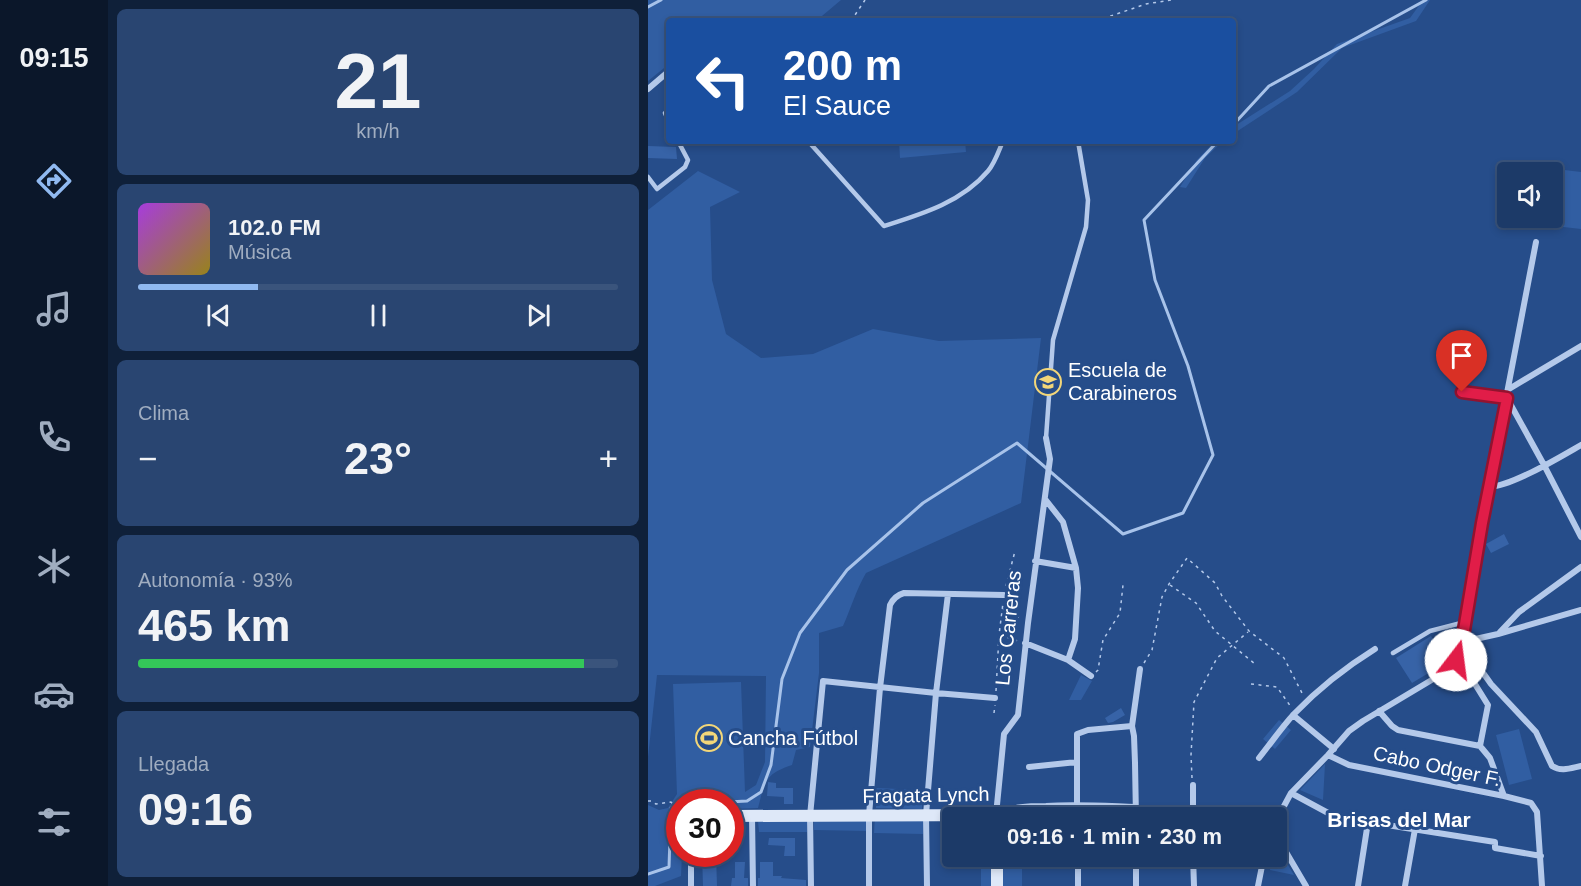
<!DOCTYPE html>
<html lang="es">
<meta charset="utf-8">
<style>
body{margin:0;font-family:Helvetica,sans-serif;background:#294571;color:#f1f3f6;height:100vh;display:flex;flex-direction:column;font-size:22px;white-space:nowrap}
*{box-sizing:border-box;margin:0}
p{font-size:20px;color:#a0adc0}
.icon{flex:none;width:33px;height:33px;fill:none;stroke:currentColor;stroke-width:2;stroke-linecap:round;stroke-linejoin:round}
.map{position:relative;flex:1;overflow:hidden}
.drawer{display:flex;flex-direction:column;gap:9px;padding:9px;background:#0f2039;width:540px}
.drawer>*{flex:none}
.banner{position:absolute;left:18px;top:18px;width:570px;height:126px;border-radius:6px;box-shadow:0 3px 9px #0003,0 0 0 2px #3a547c;background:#1a4fa0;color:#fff;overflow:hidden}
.tools{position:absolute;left:849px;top:162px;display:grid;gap:12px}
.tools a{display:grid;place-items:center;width:66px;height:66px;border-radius:6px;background:#1c3a68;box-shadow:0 3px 9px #0003,0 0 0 2px #3a547c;font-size:30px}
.speed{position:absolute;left:18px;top:789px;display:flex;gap:12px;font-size:30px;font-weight:700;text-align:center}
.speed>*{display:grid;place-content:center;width:78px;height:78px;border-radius:50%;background:#1c3a68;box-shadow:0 3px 9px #0003,0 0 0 2px #3a547c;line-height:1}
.speed .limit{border:9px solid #d22;background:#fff;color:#111}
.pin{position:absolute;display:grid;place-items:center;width:51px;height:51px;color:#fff;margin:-62px -26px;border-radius:50% 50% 50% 0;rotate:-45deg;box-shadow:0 0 6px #0007}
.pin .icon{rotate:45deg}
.me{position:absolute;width:66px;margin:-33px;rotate:15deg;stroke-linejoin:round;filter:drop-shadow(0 0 4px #0008)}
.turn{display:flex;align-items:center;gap:21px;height:126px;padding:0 18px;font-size:27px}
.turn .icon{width:78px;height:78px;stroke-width:2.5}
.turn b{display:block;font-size:42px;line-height:51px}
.big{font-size:45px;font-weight:700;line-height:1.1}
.drawer .card{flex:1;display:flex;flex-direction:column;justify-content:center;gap:9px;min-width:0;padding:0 21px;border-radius:9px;background:#294571}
.drawer .dial{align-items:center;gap:0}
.dial b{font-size:78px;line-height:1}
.song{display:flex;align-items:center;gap:18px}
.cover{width:72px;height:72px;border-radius:9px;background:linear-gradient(135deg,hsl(280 70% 55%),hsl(50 70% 35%))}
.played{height:6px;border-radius:3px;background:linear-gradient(90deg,#90b9f0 25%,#3a547c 25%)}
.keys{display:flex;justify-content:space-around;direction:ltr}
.heat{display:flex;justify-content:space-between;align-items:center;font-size:33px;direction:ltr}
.charge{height:9px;border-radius:4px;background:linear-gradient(90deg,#34c759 93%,#3a547c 0)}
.trip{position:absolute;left:294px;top:807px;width:345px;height:60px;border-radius:6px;background:#1c3a68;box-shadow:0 3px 9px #0003,0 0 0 2px #3a547c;font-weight:700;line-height:60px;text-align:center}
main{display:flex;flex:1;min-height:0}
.tab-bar{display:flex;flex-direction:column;width:108px;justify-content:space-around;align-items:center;background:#0b172a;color:#a0adc0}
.tab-bar .icon{width:42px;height:42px}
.tab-bar .selected{color:#90b9f0}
.tab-bar b{font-size:27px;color:#f1f3f6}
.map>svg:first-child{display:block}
.green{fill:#315ea2}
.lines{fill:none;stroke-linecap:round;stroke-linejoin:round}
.stream{stroke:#a8c3ea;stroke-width:3}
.building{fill:#3763a7}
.path{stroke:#b4c9ea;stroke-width:1.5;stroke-dasharray:3 4.5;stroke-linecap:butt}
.lane{stroke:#b4c9ea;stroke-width:4.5}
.street{stroke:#b4c9ea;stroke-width:6}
.secondary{stroke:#dee8f8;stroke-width:12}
.route-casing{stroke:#92132f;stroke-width:15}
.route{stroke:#e11d48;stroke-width:10}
.labels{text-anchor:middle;stroke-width:6;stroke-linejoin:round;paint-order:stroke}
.poi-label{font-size:20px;fill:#fff;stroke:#264d8a;text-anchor:start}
.street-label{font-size:20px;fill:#fff;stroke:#264d8a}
.neighbourhood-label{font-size:21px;font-weight:bold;fill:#fff;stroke:#264d8a}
</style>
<main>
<nav class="tab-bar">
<b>09:15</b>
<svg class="icon selected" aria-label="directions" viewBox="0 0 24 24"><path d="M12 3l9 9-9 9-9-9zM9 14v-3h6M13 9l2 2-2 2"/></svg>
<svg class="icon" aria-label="music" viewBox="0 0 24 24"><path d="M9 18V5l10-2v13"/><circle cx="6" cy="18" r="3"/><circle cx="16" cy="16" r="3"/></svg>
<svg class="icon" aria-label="phone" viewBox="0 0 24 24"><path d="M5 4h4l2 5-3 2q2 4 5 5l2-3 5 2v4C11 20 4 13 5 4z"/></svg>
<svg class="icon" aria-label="climate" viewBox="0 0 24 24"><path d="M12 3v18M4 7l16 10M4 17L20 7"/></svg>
<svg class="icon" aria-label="car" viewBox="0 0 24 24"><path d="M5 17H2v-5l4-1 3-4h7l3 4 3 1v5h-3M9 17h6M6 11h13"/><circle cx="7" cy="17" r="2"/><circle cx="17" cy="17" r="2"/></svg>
<svg class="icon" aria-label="filters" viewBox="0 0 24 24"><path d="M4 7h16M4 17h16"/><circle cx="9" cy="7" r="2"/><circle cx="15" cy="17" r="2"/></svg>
</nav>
<section class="drawer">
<div class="card dial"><b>21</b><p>km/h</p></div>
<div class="card">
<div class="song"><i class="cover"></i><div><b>102.0 FM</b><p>Música</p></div></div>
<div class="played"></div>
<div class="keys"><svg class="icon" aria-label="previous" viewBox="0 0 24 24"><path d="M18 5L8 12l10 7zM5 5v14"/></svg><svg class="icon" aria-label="pause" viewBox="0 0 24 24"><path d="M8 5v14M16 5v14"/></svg><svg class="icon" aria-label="next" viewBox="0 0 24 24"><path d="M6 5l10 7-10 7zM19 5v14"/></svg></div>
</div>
<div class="card"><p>Clima</p>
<div class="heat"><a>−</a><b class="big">23°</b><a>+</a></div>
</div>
<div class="card"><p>Autonomía · 93%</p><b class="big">465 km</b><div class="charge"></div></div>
<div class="card"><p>Llegada</p><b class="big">09:16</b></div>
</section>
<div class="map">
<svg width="933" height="886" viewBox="0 0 933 886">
<rect width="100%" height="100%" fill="#264d8a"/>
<path class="green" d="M0 0H193L168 21H21V64L0 81Z
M775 0H782L768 21 694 48 649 92 585 134V127L642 91 666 69 689 44 762 18Z
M251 141H317L318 152 252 158Z
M567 141H575L557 158 538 188 532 187 549 160Z
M908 169 933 172V229L898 225 899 218H904L905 188Z
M50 171 92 192 62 207 64 280 78 334 113 358 165 354 225 329 291 341 393 338 373 503 218 573C208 590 203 608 195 626L171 633V673L162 747 148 750 144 765C117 774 117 781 110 808L83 809 82 802H32V854H34L33 876 7 886H0V805L11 810 20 808 29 794 25 684 93 682 97 792 108 785 117 762 118 676 9 675 0 757V210Z
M433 675 444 681 433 700H421Z
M631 720 643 730 627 749 615 739Z
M871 729 884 779 861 785 848 735Z
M677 764 675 800 652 790Z
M228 788 274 790V809L228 808Z
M221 817 220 831 166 830V818Z
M227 817 275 818V834L226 833Z
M159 820V832H111L110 821Z
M629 847 646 875 622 870 624 857 628 856Z
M333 857H343V886H333Z
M352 857H374V886H353Z"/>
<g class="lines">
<path class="stream" d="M0 7 13 0
M585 125 621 86 778 0
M80 802 99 801 113 792 123 765 134 679 152 633 199 570 275 503 369 443 475 534 535 513 565 455 540 366 507 280 496 220 570 141
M0 874 21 867 23 808H32"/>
</g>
<path class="building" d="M0 146 28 147 29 159 0 158Z
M856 534 861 544 843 553 838 544Z
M783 636 799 662 764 683 748 658Z
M473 708 477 715 465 722 460 723 457 718Z
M120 782 128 783V788H145V804H136V797L119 796Z
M121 838H147V856H136L137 846 120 845Z
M54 854H68L69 886H55Z
M87 862H97L96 878H100V886H83L84 878H87Z
M112 862H125V876H134L133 878 158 880V886H110V878H112Z"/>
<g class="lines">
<path class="path" d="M203 21 217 0
M448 21 498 4 523 0
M522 585 548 603 567 631 607 664
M358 586 367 551
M355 609 372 618
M352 635 370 641
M496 663 504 650 514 597 521 584 539 558 567 583 574 596 601 631 636 658 655 695
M448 672 450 670 455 640 472 613 475 585
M603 684 629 687 643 707
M348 691 351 635 355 603
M346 713 347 705
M544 778 543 755 546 702 569 658 600 632
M0 801H3L8 804 23 802 32 813
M496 808 539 810
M551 813 559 818"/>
<path class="lane" d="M17 113 21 122
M160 141 236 226C274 214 314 202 340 171 347 163 351 150 355 141
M0 177 9 189 37 167 40 160 30 141
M398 438 405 340 438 227 440 200 430 141
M745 653 782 631 817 622"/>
<path class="street" d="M0 89 21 71
M861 389 933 346
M814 392 859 398 896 465 933 537
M841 487C864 486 912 457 933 445
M397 499 415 522 428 568 430 588 427 639 420 660
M387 561 428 568
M852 632 871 612 933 567
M814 642 850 634 933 610
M377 643 420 660 443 676
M812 650 820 654 826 660 843 684 888 732 904 766C913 772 923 768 933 766
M812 651 822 676 840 705 832 746 842 758 856 796
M731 711 744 726 750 730 832 746
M645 715 686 749
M680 755 701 765 856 796 883 803 889 812 894 886
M611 758C623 743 634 727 646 714 670 689 698 667 727 649
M381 767 429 762
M545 785V818
M643 793 682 814 720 822 847 842V848L893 856
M348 815 356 734 370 715 371 706 380 623 402 459 398 438
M348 815C364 806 381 806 398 806 428 804 458 806 487 807
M104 816 105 886
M429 818V734L440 730 484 726
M488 818 487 763 486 736 484 726 492 669
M628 821 643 793 680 755 701 731 715 721 802 669 808 660 814 642 834 523 888 242
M628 835 658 886
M43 854V886
M430 856V886
M488 856V886
M545 856 546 886
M163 886 162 816 175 681 288 693 347 698
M221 886V815L232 688 242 605C245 599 249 595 256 593L356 595
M279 886 278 815 288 693 300 594
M610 886 616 856
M710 886 720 822
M757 886 767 829"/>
<path class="secondary" d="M82 816 348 815V818
M349 856V886"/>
</g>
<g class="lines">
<defs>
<path id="route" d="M808 660 814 642 834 523 859 398 814 392"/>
</defs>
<use href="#route" class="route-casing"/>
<use href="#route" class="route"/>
</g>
<defs>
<symbol id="university-ring" viewBox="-11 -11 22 22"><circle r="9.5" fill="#264d8a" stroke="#f2d679" stroke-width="1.5"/><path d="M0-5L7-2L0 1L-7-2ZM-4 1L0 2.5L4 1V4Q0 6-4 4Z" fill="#f2d679"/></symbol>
<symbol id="stadium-ring" viewBox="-11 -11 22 22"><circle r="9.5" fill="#264d8a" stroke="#f2d679" stroke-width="1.5"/><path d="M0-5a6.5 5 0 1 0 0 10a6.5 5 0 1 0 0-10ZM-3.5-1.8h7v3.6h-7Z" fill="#f2d679"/></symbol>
</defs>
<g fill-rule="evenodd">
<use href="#university-ring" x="385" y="367" width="30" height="30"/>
<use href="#stadium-ring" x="46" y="723" width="30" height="30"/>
</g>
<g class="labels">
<g class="poi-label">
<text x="420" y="377">Escuela de<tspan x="420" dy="23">Carabineros</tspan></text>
<text x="80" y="745">Cancha Fútbol</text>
</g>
<g class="street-label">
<text transform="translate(360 628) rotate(-84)" y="7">Los Carreras</text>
<text transform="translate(789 766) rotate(12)" y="7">Cabo Odger F.</text>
<text transform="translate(278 795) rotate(-1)" y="7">Fragata Lynch</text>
</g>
<g class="neighbourhood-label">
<text x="751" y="827">Brisas del Mar</text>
</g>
</g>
</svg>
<div class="tools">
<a><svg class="icon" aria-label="sound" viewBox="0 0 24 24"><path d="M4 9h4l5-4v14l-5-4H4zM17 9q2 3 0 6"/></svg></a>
</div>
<div class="speed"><div class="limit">30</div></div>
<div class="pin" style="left:814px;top:392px;background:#d93025"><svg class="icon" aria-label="arrive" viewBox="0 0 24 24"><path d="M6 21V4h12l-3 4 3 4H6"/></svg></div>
<svg class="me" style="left:808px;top:660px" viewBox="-20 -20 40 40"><circle r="19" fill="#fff"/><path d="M0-13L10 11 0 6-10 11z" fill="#e11d48"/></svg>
<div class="trip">09:16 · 1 min · 230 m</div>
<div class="banner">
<div class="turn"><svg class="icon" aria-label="left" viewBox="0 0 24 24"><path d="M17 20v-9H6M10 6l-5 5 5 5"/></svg><div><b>200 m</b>El Sauce</div></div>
</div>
</div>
</main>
